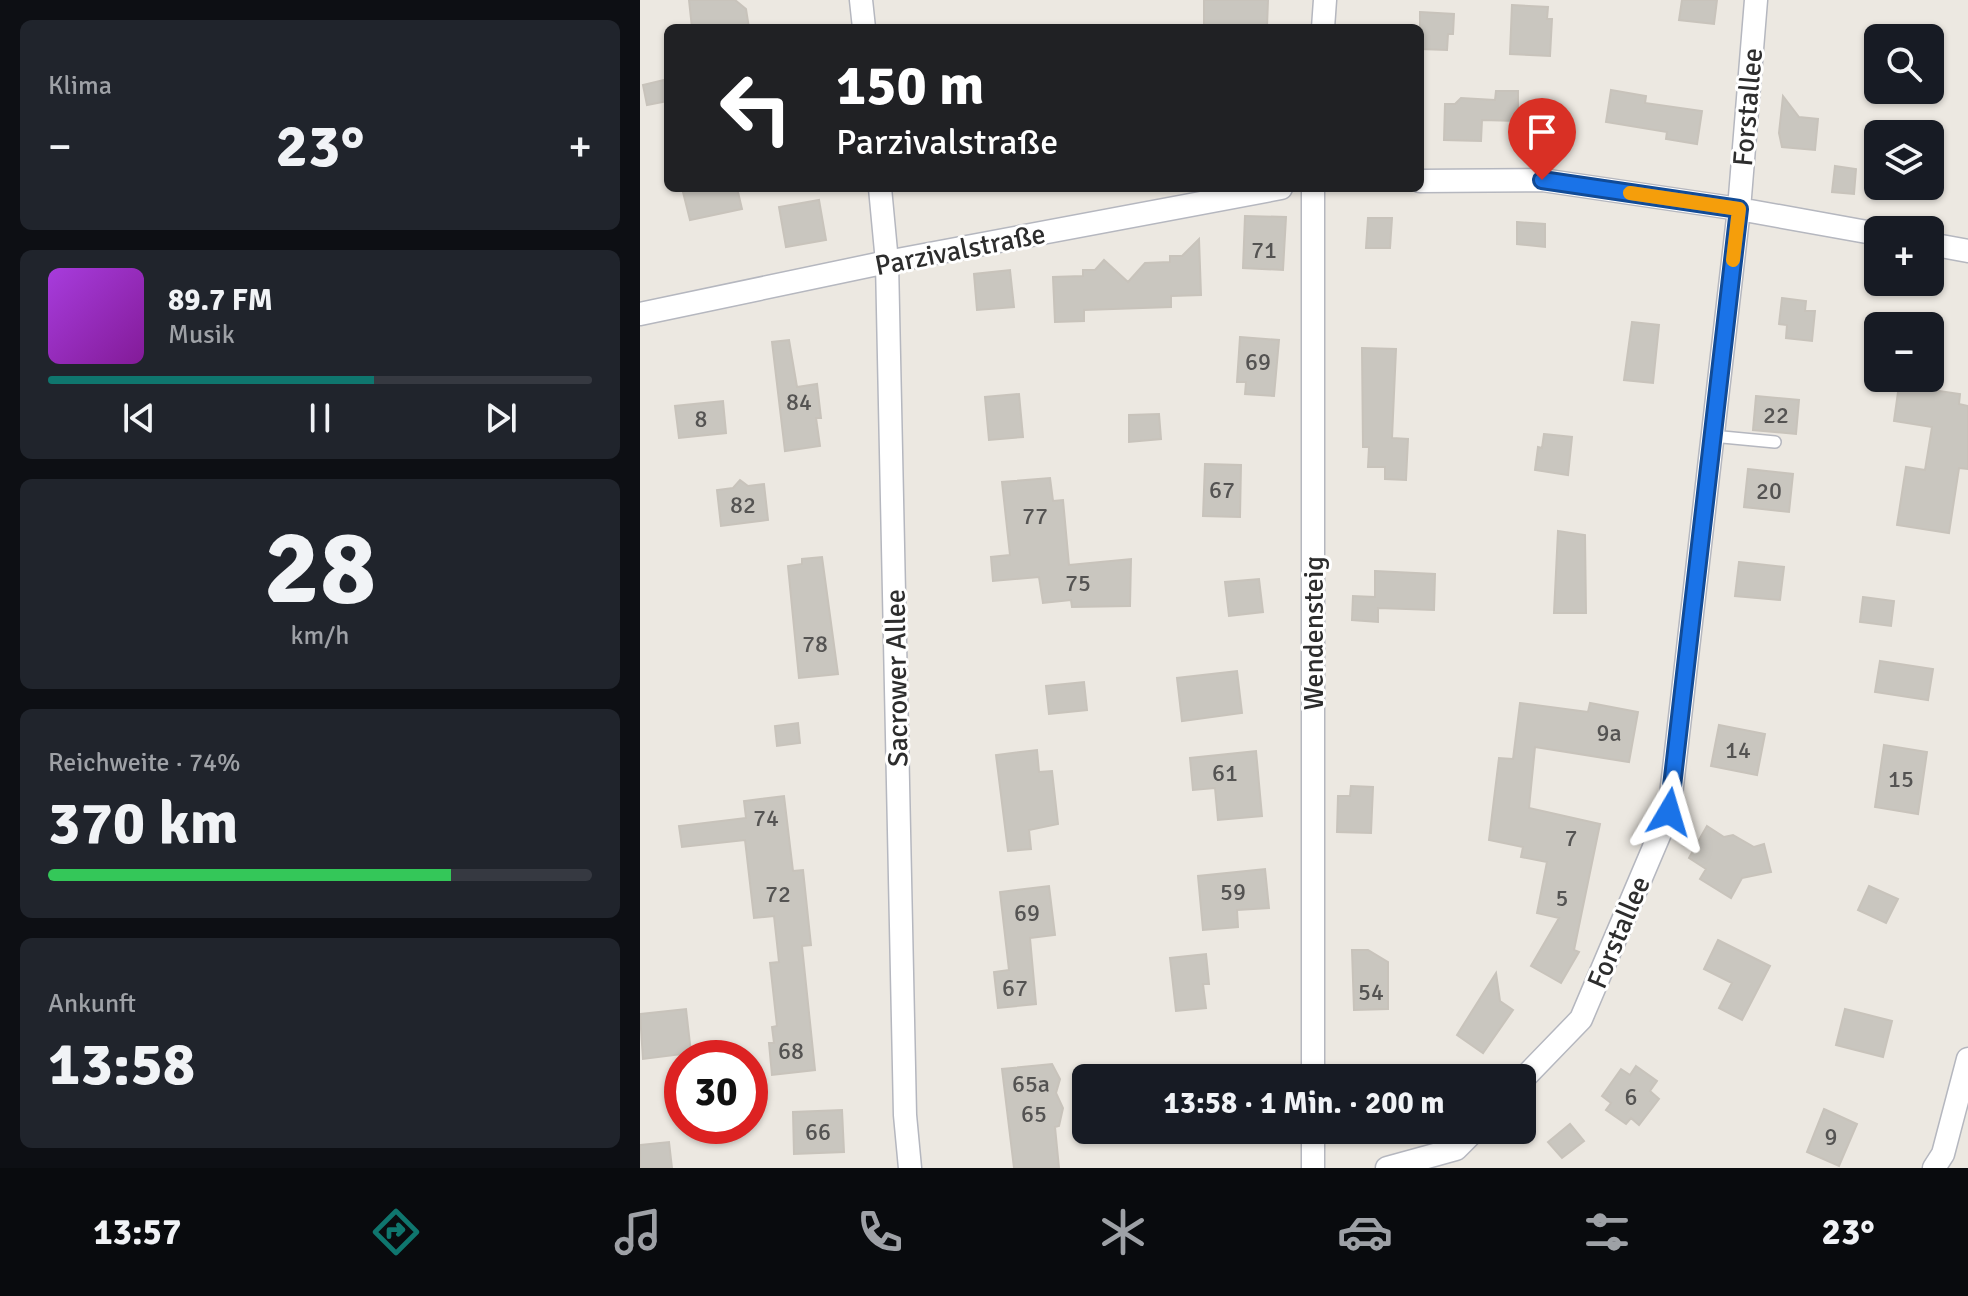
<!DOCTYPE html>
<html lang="de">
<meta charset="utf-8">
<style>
body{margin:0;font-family:Signika,sans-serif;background:#20242c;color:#f1f3f6;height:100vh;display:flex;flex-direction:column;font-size:30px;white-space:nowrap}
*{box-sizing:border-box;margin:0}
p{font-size:26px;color:#9ea1a6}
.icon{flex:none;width:44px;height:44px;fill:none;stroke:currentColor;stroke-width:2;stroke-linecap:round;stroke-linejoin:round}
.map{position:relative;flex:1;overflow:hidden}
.drawer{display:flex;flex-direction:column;gap:20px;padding:20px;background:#0d0f14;width:640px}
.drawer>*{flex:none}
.hud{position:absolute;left:24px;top:24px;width:760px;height:168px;border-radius:12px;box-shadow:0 2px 6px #0004;background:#202124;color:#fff;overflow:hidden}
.buttons{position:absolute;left:1224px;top:24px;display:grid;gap:16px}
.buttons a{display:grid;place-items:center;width:80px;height:80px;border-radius:12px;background:#171b24;box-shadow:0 2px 6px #0004;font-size:40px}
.speed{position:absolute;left:24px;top:1040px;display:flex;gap:16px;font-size:40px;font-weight:700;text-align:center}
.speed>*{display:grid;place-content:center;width:104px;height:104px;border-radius:50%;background:#171b24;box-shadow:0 2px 6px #0004;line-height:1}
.speed .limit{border:12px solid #d22;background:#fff;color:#111}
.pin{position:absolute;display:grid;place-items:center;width:68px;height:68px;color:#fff;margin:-82px -34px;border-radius:50% 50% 50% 0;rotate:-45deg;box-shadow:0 0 8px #0007}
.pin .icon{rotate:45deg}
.me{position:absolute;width:88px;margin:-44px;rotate:7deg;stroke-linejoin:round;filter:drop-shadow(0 0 6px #0008)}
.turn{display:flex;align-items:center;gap:28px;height:168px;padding:0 40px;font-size:36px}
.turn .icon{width:104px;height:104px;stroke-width:2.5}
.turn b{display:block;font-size:56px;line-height:68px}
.big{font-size:60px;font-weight:700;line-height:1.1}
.drawer .card{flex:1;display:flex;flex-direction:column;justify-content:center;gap:12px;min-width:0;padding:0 28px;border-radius:12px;background:#20242c}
.drawer .dial{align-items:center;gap:0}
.dial b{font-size:104px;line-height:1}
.song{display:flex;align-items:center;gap:24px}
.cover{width:96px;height:96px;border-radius:12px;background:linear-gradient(135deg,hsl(280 70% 55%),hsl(290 70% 35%))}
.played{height:8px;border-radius:4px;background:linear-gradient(90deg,#0f766e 60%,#363941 60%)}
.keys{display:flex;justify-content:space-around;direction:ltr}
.heat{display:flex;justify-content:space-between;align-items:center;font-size:44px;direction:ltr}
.charge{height:12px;border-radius:6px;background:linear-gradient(90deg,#34c759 74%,#363941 0)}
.trip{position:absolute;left:432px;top:1064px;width:464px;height:80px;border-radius:12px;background:#171b24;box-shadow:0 2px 6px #0004;font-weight:700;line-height:80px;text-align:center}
.dock{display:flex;height:128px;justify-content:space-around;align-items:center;background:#090b0e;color:#9ea1a6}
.dock .icon{width:56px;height:56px}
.dock .current{color:#0f766e}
.dock b{font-size:36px;color:#f1f3f6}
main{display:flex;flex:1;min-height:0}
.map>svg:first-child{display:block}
.building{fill:#c9c6bf;stroke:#c8c3bb;stroke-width:2}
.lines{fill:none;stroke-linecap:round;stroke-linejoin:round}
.lane-casing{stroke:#b5b7bf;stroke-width:14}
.street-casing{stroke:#b5b7bf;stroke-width:25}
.lane{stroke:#fff;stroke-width:11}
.street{stroke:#fff;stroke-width:22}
.route-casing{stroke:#114b97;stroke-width:20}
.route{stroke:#1a73e8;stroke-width:14}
.slow{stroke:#f59e0b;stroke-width:14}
.labels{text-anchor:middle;stroke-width:6;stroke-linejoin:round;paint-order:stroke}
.number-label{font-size:24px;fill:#545352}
.street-label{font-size:28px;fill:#2d2d2d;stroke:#fff}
</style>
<main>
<section class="drawer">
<div class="card"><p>Klima</p>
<div class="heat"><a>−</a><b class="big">23°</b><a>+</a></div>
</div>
<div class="card">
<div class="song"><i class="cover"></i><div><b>89.7 FM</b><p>Musik</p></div></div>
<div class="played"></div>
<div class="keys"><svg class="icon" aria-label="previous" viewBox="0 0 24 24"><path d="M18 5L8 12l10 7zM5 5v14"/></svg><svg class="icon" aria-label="pause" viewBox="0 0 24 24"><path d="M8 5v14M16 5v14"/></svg><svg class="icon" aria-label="next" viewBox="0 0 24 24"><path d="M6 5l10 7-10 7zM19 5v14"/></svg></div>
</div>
<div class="card dial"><b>28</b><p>km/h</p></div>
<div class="card"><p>Reichweite · 74%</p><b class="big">370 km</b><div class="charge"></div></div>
<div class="card"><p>Ankunft</p><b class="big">13:58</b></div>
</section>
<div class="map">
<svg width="1328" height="1168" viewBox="0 0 1328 1168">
<rect width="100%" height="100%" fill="#ece8e1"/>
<path class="building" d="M49 0H95L106 9 109 28H52Z
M564 0H628L627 27 564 28Z
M1042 0H1077L1074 24 1039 20Z
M872 5 908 7 907 19H912L910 56 870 54Z
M780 12 814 14 813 34H808L807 50 780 49Z
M28 79V101L7 105 3 85Z
M971 90 1006 96 1005 103 1062 111 1057 144 1026 139 1027 132 966 122Z
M856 91H878V121L842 120 841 141 804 140 805 104H815L821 98 855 100Z
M1143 96 1159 117 1178 119 1175 150 1142 147 1139 133Z
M883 107 917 108 916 141 882 140Z
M1195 166 1216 169 1214 194 1192 192Z
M42 188H97L102 209 50 220Z
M179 200 186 240 146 247 139 207Z
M605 216 646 217 643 270 603 268Z
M728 218H752L750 248H726Z
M877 222 905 224V247L877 244Z
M559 239 561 295 531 296V307L444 310V321L415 322 413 277 443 276V270H455L464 260 488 282 505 263 530 262V256H542Z
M370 270 374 307 337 310 334 274Z
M1142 298 1166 301 1165 311H1175L1172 341 1146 338 1147 325 1139 324Z
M992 322 1019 325 1013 383 984 380Z
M600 337 639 340 634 396 605 394 606 382H597Z
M149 340 157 387 177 384 181 418H176L180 446 145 451 132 342Z
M722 348 756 349 752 438 768 439 766 480 745 479V467H728L729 447H723Z
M1259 385 1320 394 1319 404 1328 406V469L1319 468 1309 533 1257 525 1266 467 1285 470 1292 427 1254 421Z
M379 394 383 437 349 440 345 397Z
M1116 396 1159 400 1156 434 1113 430Z
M83 401 86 433 39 438 35 406Z
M519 414 521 439 489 442V415Z
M904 434 932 437 928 475 895 470 898 447 902 448Z
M565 464 601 465 600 517 563 516Z
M1108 469 1153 474 1149 512 1104 507Z
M410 478 413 501 423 500 429 565 491 559 490 606 432 607 431 600 403 603 399 577 353 581 351 557 370 555 362 482Z
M100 480 108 486 124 484 128 520 81 526 77 490 93 488Z
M918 531 945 535 946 613H914Z
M182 557 198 674 159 678 148 566 162 564V559Z
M1099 562 1144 567 1140 600 1095 596Z
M735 571 795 574 794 610 738 608V622L712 620 713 596 735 597Z
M619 579 623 612 589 616 585 582Z
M1223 597 1254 601 1251 626 1220 622Z
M1240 661 1293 669 1288 700 1235 692Z
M597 671 602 713 542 721 537 678Z
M444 682 447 710 409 714 406 686Z
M880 703 948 712 950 703 998 712 989 762 895 747 889 808 960 824 934 950 939 952 921 983 891 966 919 918 897 913 907 862 881 857 883 847 849 840 859 758 873 759Z
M158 723 160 743 137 746 135 726Z
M1079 725 1125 734 1117 775 1071 766Z
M1244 745 1287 752 1278 814 1235 807Z
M397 750 399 772 412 771 418 824 389 830 391 849 368 851 356 755Z
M616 751 622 816 578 820 575 788 553 790 550 758Z
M711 786 733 787 731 833 697 832 698 796H710Z
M144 796 153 871 163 870 171 945 162 946 175 1070 132 1075 129 1043H134L132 1027 137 1026 130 963 139 962 134 916 114 918 105 840 42 847 39 826 106 818 104 801Z
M1067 826 1084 837 1093 835 1114 847 1124 844 1131 872 1102 878 1091 898 1060 879 1066 869 1049 858Z
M625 869 629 908 597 910 598 927 563 930 558 876Z
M409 886 415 935 390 938 396 1004 358 1008 354 972 369 970 360 892Z
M1229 886 1258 899 1246 923 1218 910Z
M1078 940 1130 966 1102 1020 1079 1008 1092 983 1064 969Z
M712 950H728L748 962V1009L714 1010Z
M566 954 569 984H563L566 1008 536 1011 530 958Z
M856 973 860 1001 873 1010 843 1053 817 1035Z
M46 1009 51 1053 3 1059 0 1014Z
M1205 1009 1252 1021 1243 1057 1196 1045Z
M412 1064 420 1079 416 1093 423 1108 419 1126 415 1127 419 1168H374L362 1069Z
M996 1066 1017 1081 1010 1091 1019 1099 999 1125 991 1118 986 1124 966 1110 971 1103 962 1096 981 1069 990 1075Z
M1184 1109 1217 1124 1199 1166 1167 1152Z
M202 1110 204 1152 154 1154 153 1112Z
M930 1124 944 1141 922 1158 908 1142Z
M29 1142 32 1168H0V1145Z"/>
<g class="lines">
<defs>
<path id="lane" d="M1072 436 1135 442"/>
<path id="street" d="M221 0 224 28
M683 28 685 0
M780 181 902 180 1099 209 1238 234
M240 188 247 262 265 1115 270 1168
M673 188V1078
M1290 244 1328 251
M0 314 247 262 641 188
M882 1080 941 1019 1029 812 1099 209 1116 0
M673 1130V1168
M747 1168 816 1149 835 1130
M1294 1168 1303 1154 1328 1059"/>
</defs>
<use href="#lane" class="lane-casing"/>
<use href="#street" class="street-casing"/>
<use href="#lane" class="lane"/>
<use href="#street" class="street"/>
</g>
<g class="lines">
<defs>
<path id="route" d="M902 180 1099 209 1029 812"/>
</defs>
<use href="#route" class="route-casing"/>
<use href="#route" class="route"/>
<path class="slow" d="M990 193 1099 209 1093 260"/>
</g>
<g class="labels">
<g class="number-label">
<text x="624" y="258">71</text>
<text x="618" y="370">69</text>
<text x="159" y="410">84</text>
<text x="1136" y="423">22</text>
<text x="61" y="427">8</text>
<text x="582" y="498">67</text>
<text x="1129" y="499">20</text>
<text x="103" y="513">82</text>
<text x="395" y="524">77</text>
<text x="438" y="591">75</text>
<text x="175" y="652">78</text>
<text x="969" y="741">9a</text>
<text x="1098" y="758">14</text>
<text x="585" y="781">61</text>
<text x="1261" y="787">15</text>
<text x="126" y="826">74</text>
<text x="931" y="846">7</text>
<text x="593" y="900">59</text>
<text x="138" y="902">72</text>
<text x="922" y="906">5</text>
<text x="387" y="921">69</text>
<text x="375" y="996">67</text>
<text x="731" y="1000">54</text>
<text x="151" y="1059">68</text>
<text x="391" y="1092">65a</text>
<text x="991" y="1105">6</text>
<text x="394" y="1122">65</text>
<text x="178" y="1140">66</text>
<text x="1191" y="1145">9</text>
</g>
<g class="street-label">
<text transform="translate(1107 107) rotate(-85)" y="10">Forstallee</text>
<text transform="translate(320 249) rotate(-11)" y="10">Parzivalstraße</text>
<text transform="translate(673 633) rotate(-90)" y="10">Wendensteig</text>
<text transform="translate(256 678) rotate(-91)" y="10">Sacrower Allee</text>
<text transform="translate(978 932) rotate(-67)" y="10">Forstallee</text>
</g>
</g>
</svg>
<div class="buttons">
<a><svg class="icon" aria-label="search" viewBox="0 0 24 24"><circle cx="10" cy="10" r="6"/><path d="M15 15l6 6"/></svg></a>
<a><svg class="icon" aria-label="layers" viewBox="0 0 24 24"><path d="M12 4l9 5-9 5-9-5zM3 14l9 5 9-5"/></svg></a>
<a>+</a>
<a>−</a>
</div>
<div class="speed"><div class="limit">30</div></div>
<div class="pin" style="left:902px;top:180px;background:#d93025"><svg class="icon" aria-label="arrive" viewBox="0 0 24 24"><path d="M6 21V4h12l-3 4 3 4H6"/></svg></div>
<svg class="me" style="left:1029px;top:812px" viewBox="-20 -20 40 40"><path d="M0-17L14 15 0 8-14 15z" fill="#1a73e8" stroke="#fff" stroke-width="4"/></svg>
<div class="trip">13:58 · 1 Min. · 200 m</div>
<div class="hud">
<div class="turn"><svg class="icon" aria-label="left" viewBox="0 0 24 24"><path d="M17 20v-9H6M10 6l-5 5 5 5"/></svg><div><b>150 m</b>Parzivalstraße</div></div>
</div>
</div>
</main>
<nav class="dock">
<b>13:57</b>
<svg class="icon current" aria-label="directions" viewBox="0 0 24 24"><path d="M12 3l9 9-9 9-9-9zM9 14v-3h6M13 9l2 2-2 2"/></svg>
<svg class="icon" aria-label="music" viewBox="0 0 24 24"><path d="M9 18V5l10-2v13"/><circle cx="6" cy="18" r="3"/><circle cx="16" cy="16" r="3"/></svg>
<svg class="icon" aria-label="phone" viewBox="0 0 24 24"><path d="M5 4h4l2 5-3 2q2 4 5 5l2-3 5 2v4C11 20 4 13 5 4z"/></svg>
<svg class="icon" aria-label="climate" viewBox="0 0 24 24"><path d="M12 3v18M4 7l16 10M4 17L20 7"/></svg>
<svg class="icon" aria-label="car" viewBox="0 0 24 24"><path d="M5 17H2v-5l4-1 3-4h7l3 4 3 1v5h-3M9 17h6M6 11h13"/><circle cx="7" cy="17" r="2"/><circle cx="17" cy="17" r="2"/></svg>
<svg class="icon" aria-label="filters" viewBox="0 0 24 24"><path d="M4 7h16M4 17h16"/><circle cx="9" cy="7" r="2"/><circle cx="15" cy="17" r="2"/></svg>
<b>23°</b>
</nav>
